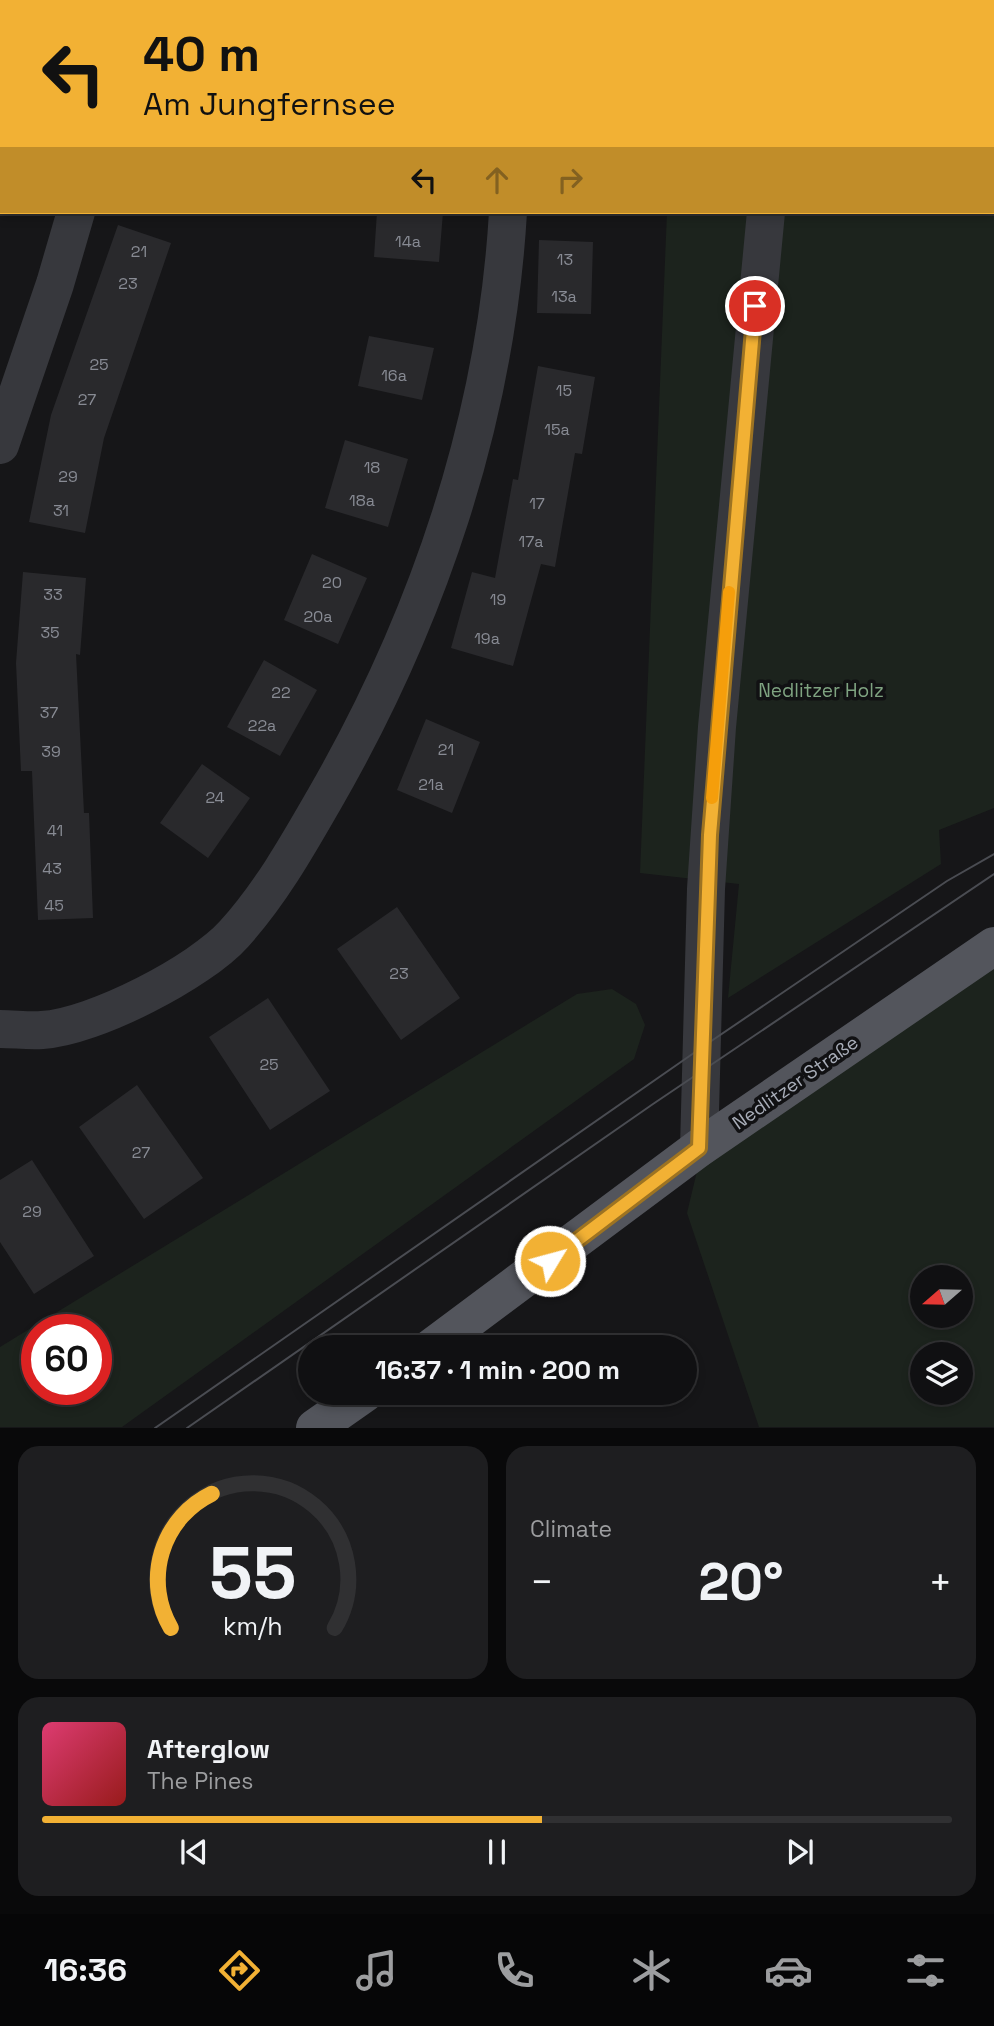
<!DOCTYPE html>
<meta charset="utf-8">
<style>
body{margin:0;font-family:"Space Grotesk",sans-serif;background:#1e1e20;color:#f1f3f6;height:100vh;display:flex;flex-direction:column;font-size:26px;white-space:nowrap}
*{box-sizing:border-box;margin:0}
p{font-size:23px;color:#9c9d9f}
.icon{flex:none;width:38px;height:38px;fill:none;stroke:currentColor;stroke-width:2;stroke-linecap:round;stroke-linejoin:round}
.map{position:relative;height:1428px;overflow:hidden}
.details{display:flex;flex-direction:column;gap:18px;padding:18px;background:#09090a;flex:1}
.details>*{flex:none}
.banner{position:absolute;left:0px;top:0px;width:994px;height:214px;box-shadow:0 4px 10px #0003,0 0 0 2px #303032;background:#f2b134;color:#111;overflow:hidden}
.needle{width:46px;rotate:250deg}
.buttons{position:absolute;left:910px;top:1265px;display:grid;gap:14px}
.buttons a{display:grid;place-items:center;width:63px;height:63px;border-radius:50%;background:#101012;box-shadow:0 4px 10px #0003,0 0 0 2px #303032;font-size:35px}
.speed{position:absolute;left:21px;top:1314px;display:flex;gap:14px;font-size:35px;font-weight:700;text-align:center}
.speed>*{display:grid;place-content:center;width:91px;height:91px;border-radius:50%;background:#101012;box-shadow:0 4px 10px #0003,0 0 0 2px #303032;line-height:1}
.speed .limit{border:10px solid #d22;background:#fff;color:#111}
.pin{position:absolute;display:grid;place-items:center;width:60px;height:60px;color:#fff;margin:-30px;border:4px solid #fff;border-radius:50%;box-shadow:0 2px 7px #0007}
.me{position:absolute;width:77px;margin:-38px;rotate:53deg;stroke-linejoin:round;filter:drop-shadow(0 0 5px #0008)}
.turn{display:flex;align-items:center;gap:24px;height:147px;padding:0 28px;font-size:32px}
.turn .icon{width:91px;height:91px;stroke-width:2.5}
.turn b{display:block;font-size:49px;line-height:60px}
.lanes{display:flex;align-items:center;height:66px;padding:0 28px;background:#0003;justify-content:center;gap:35px;direction:ltr}
.lanes .off{opacity:.35}
.big{font-size:52px;font-weight:600;line-height:1.1}
.details .card{flex:1;display:flex;flex-direction:column;justify-content:center;gap:10px;min-width:0;padding:0 24px;border-radius:21px;background:#1e1e20}
.details .dial{align-items:center;gap:0}
.dial svg{height:182px;overflow:visible;fill:none;stroke:#303032;stroke-width:7;stroke-linecap:round;text-anchor:middle}
.dial text{fill:#f1f3f6;stroke:none}
.song{display:flex;align-items:center;gap:21px}
.cover{width:84px;height:84px;border-radius:10px;background:linear-gradient(135deg,hsl(340 70% 55%),hsl(0 70% 35%))}
.played{height:7px;border-radius:4px;background:linear-gradient(90deg,#f2b134 55%,#303032 55%)}
.keys{display:flex;justify-content:space-around;direction:ltr}
.heat{display:flex;justify-content:space-between;align-items:center;font-size:38px;direction:ltr}
.details .tiles{flex:1;display:grid;gap:18px;grid-template-columns:1fr 1fr}
.card:last-child{grid-column:span 2}
.trip{position:absolute;left:298px;top:1335px;width:399px;height:70px;border-radius:35px;background:#101012;box-shadow:0 4px 10px #0003,0 0 0 2px #303032;font-weight:600;line-height:70px;text-align:center}
.tabs{display:flex;height:112px;justify-content:space-around;align-items:center;background:#060607;color:#9c9d9f}
.tabs .icon{width:49px;height:49px}
.tabs .on{color:#f2b134}
.tabs b{font-size:32px;color:#f1f3f6}
.map>svg:first-child{display:block}
.green{fill:#1c231d;fill-rule:evenodd}
.building{fill:#29292c}
.lines{fill:none;stroke-linecap:round;stroke-linejoin:round}
.minor{stroke:#37383d;stroke-width:38}
.major{stroke:#53555c;stroke-width:38}
.tram{stroke:#4a4c52;stroke-width:2}
.route-casing{stroke:#9d7322;stroke-width:18}
.route{stroke:#f2b134;stroke-width:12}
.slow{stroke:#f59e0b;stroke-width:12}
.labels{text-anchor:middle;stroke-width:7;stroke-linejoin:round;paint-order:stroke}
.number-label{font-size:16px;fill:#888b94}
.park-label{font-size:19px;fill:#7fa381;stroke:#111113}
.street-label{font-size:19px;fill:#a8adb8;stroke:#111113}
</style>
<div class="map">
<svg width="994" height="1428" viewBox="0 0 994 1428">
<rect width="100%" height="100%" fill="#161618"/>
<path class="green" d="M680 0H994V808L939 830 941 864 728 998 739 884 640 873 667 212H992V2Z
M994 963V1427H759L687 1213 698 1167ZM922 1278H961V1316H922ZM922 1354H961V1393H922Z
M612 989 636 1004 645 1025 634 1059 122 1427H0V1347L577 994ZM96 1330V1390H37V1330Z"/>
<path class="building" d="M377 212H443L439 262 374 257Z
M118 225 171 243 104 438 85 533 29 522 51 415Z
M539 240 593 242 591 314 537 313Z
M369 336 434 348 422 400 358 386Z
M538 366 595 377 582 454 575 453 555 567 541 564 513 666 451 648 472 572 495 578 513 479 518 480Z
M345 440 408 459 388 527 325 508Z
M312 554 367 578 338 644 284 620Z
M23 572 86 578 80 655 76 654 84 813H89L93 918 38 920 32 771H21L16 663Z
M264 660 317 690 280 756 227 727Z
M426 719 480 742 452 813 397 790Z
M202 764 250 798 208 858 160 823Z
M397 907 460 998 401 1040 337 949Z
M268 998 330 1091 270 1130 209 1037Z
M137 1085 203 1178 144 1219 79 1127Z
M32 1160 94 1256 34 1294 0 1242V1180Z"/>
<g class="lines">
<path class="minor" d="M503 0V2
M114 2V0
M806 2 807 0
M0 445 55 284 76 212
M0 1029C14 1029 29 1031 42 1030 94 1027 200 972 234 934 271 893 298 845 325 798 428 619 496 419 508 212
M699 1148 706 889 717 727 766 212"/>
<path class="major" d="M431 1348 699 1148 994 946
M315 1428 365 1393"/>
<path class="tram" d="M155 1428 701 1048 947 881 994 854
M187 1428 653 1104 994 874"/>
</g>
<g class="lines">
<defs>
<path id="route" d="M550 1261 699 1148 710 835 755 306"/>
</defs>
<use href="#route" class="route-casing"/>
<use href="#route" class="route"/>
<path class="slow" d="M712 798 729 592"/>
</g>
<g class="labels">
<g class="number-label">
<text x="408" y="247">14a</text>
<text x="139" y="257">21</text>
<text x="565" y="265">13</text>
<text x="128" y="289">23</text>
<text x="564" y="302">13a</text>
<text x="99" y="370">25</text>
<text x="394" y="381">16a</text>
<text x="564" y="396">15</text>
<text x="87" y="405">27</text>
<text x="557" y="435">15a</text>
<text x="372" y="473">18</text>
<text x="68" y="482">29</text>
<text x="362" y="506">18a</text>
<text x="537" y="509">17</text>
<text x="61" y="516">31</text>
<text x="531" y="547">17a</text>
<text x="332" y="588">20</text>
<text x="53" y="600">33</text>
<text x="498" y="605">19</text>
<text x="318" y="622">20a</text>
<text x="50" y="638">35</text>
<text x="487" y="644">19a</text>
<text x="281" y="698">22</text>
<text x="49" y="718">37</text>
<text x="262" y="731">22a</text>
<text x="446" y="755">21</text>
<text x="51" y="757">39</text>
<text x="431" y="790">21a</text>
<text x="215" y="803">24</text>
<text x="55" y="836">41</text>
<text x="52" y="874">43</text>
<text x="54" y="911">45</text>
<text x="399" y="979">23</text>
<text x="269" y="1070">25</text>
<text x="141" y="1158">27</text>
<text x="32" y="1217">29</text>
</g>
<g class="park-label">
<text x="821" y="697">Nedlitzer Holz</text>
</g>
<g class="street-label">
<text transform="translate(795 1082) rotate(-35)" y="7">Nedlitzer Straße</text>
</g>
</g>
</svg>
<div class="buttons">
<a><svg class="needle" viewBox="-14 -14 28 28"><path d="M0-13l5 13h-10z" fill="#e53935"/><path d="M0 13l5-13h-10z" fill="#9c9d9f"/></svg></a>
<a><svg class="icon" aria-label="layers" viewBox="0 0 24 24"><path d="M12 4l9 5-9 5-9-5zM3 14l9 5 9-5"/></svg></a>
</div>
<div class="speed"><div class="limit">60</div></div>
<div class="pin" style="left:755px;top:306px;background:#d93025"><svg class="icon" aria-label="arrive" viewBox="0 0 24 24"><path d="M6 21V4h12l-3 4 3 4H6"/></svg></div>
<svg class="me" style="left:550px;top:1261px" viewBox="-20 -20 40 40"><circle r="17" fill="#f2b134" stroke="#fff" stroke-width="3"/><path d="M0-11L8 9 0 5-8 9z" fill="#fff"/></svg>
<div class="trip">16:37 · 1 min · 200 m</div>
<div class="banner">
<div class="turn"><svg class="icon" aria-label="left" viewBox="0 0 24 24"><path d="M17 20v-9H6M10 6l-5 5 5 5"/></svg><div><b>40 m</b>Am Jungfernsee</div></div>
<div class="lanes"><svg class="icon" aria-label="left" viewBox="0 0 24 24"><path d="M17 20v-9H6M10 6l-5 5 5 5"/></svg><svg class="icon off" aria-label="ahead" viewBox="0 0 24 24"><path d="M12 20V5M6 11l6-6 6 6"/></svg><svg class="icon off" aria-label="right" viewBox="0 0 24 24"><path d="M7 20v-9h11M14 6l5 5-5 5"/></svg></div>
</div>
</div>
<section class="details">
<div class="tiles">
<div class="card dial"><svg viewBox="0 0 100 80">
<path d="M14 69A42 42 0 1 1 86 69"/>
<path d="M14 69A42 42 0 0 1 32 10" stroke="#f2b134"/>
<text x="50" y="56" font-size="32" font-weight="700">55</text>
<text x="50" y="72" font-size="11">km/h</text>
</svg></div>
<div class="card"><p>Climate</p>
<div class="heat"><a>−</a><b class="big">20°</b><a>+</a></div>
</div>
<div class="card">
<div class="song"><i class="cover"></i><div><b>Afterglow</b><p>The Pines</p></div></div>
<div class="played"></div>
<div class="keys"><svg class="icon" aria-label="previous" viewBox="0 0 24 24"><path d="M18 5L8 12l10 7zM5 5v14"/></svg><svg class="icon" aria-label="pause" viewBox="0 0 24 24"><path d="M8 5v14M16 5v14"/></svg><svg class="icon" aria-label="next" viewBox="0 0 24 24"><path d="M6 5l10 7-10 7zM19 5v14"/></svg></div>
</div>
</div>
</section>
<nav class="tabs">
<b>16:36</b>
<svg class="icon on" aria-label="directions" viewBox="0 0 24 24"><path d="M12 3l9 9-9 9-9-9zM9 14v-3h6M13 9l2 2-2 2"/></svg>
<svg class="icon" aria-label="music" viewBox="0 0 24 24"><path d="M9 18V5l10-2v13"/><circle cx="6" cy="18" r="3"/><circle cx="16" cy="16" r="3"/></svg>
<svg class="icon" aria-label="phone" viewBox="0 0 24 24"><path d="M5 4h4l2 5-3 2q2 4 5 5l2-3 5 2v4C11 20 4 13 5 4z"/></svg>
<svg class="icon" aria-label="climate" viewBox="0 0 24 24"><path d="M12 3v18M4 7l16 10M4 17L20 7"/></svg>
<svg class="icon" aria-label="car" viewBox="0 0 24 24"><path d="M5 17H2v-5l4-1 3-4h7l3 4 3 1v5h-3M9 17h6M6 11h13"/><circle cx="7" cy="17" r="2"/><circle cx="17" cy="17" r="2"/></svg>
<svg class="icon" aria-label="filters" viewBox="0 0 24 24"><path d="M4 7h16M4 17h16"/><circle cx="9" cy="7" r="2"/><circle cx="15" cy="17" r="2"/></svg>
</nav>
